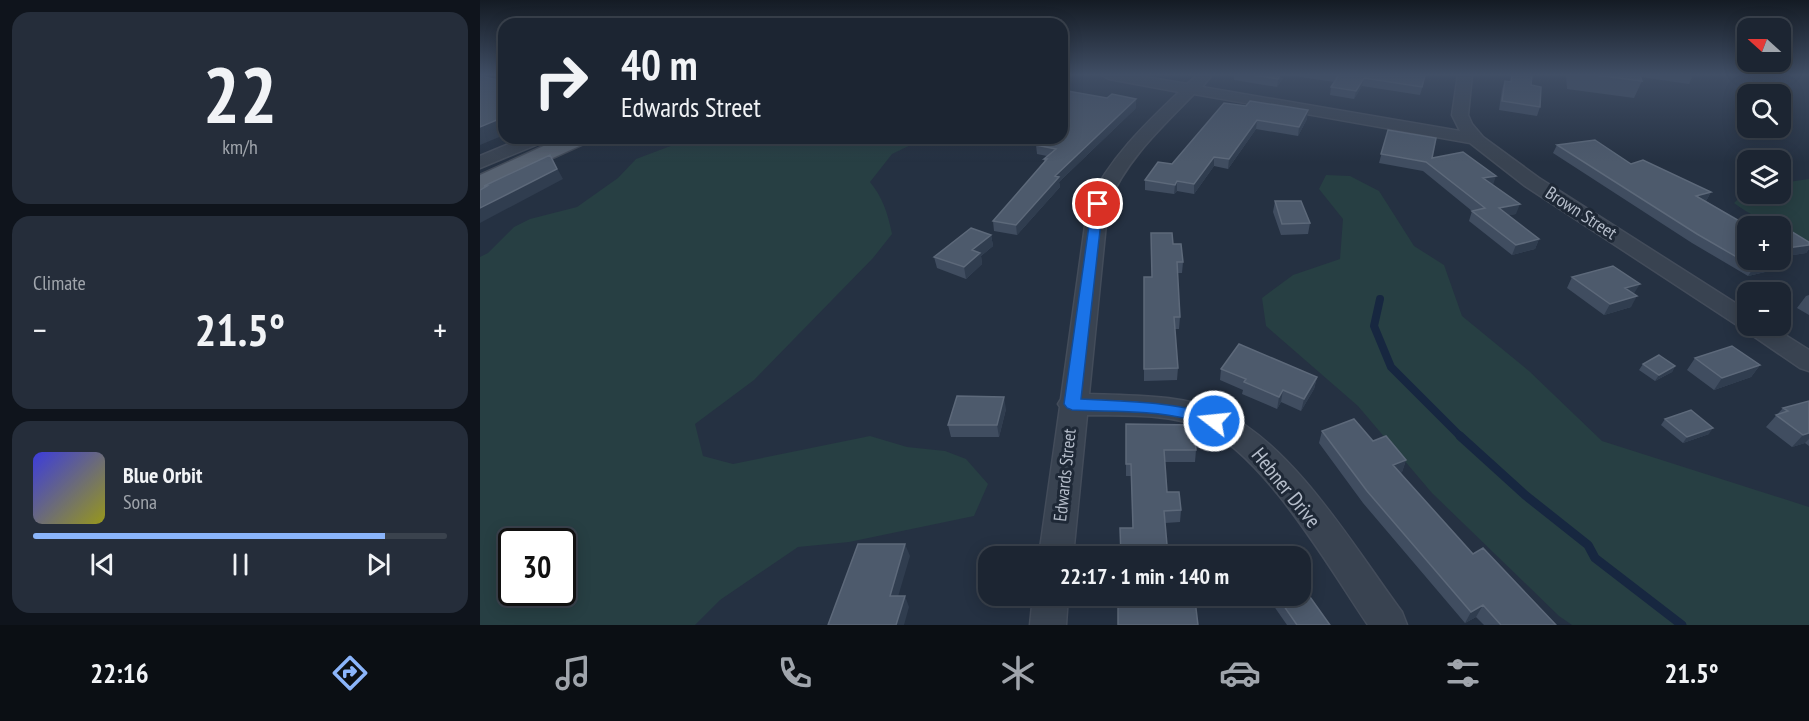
<!DOCTYPE html>
<meta charset="utf-8">
<style>
body{margin:0;font-family:"PT Sans Narrow",sans-serif;background:#252d3a;color:#f1f3f6;height:100vh;display:flex;flex-direction:column;font-size:22px;white-space:nowrap}
*{box-sizing:border-box;margin:0}
p{font-size:20px;color:#a0a5ac}
.icon{flex:none;width:33px;height:33px;fill:none;stroke:currentColor;stroke-width:2;stroke-linecap:round;stroke-linejoin:round}
.map{position:relative;flex:1;overflow:hidden}
.side{display:flex;flex-direction:column;gap:12px;padding:12px;background:#0f141c;width:480px}
.side>*{flex:none}
.hud{position:absolute;left:18px;top:18px;width:570px;height:126px;border-radius:18px;box-shadow:0 3px 15px #0003,0 0 0 2px #3a424d;background:#1c2532;color:#f1f3f6;overflow:hidden}
.needle{width:39px;rotate:291deg}
.tools{position:absolute;left:1257px;top:18px;display:grid;gap:12px}
.tools a{display:grid;place-items:center;width:54px;height:54px;border-radius:12px;background:#1c2532;box-shadow:0 3px 15px #0003,0 0 0 2px #3a424d;font-size:30px}
.speed{position:absolute;left:18px;top:528px;display:flex;gap:12px;font-size:30px;font-weight:700;text-align:center}
.speed>*{display:grid;place-content:center;width:78px;height:78px;border-radius:50%;background:#1c2532;box-shadow:0 3px 15px #0003,0 0 0 2px #3a424d;line-height:1}
.speed .limit{border:3px solid #111;border-radius:9px;background:#fff;color:#111}
.pin{position:absolute;display:grid;place-items:center;width:51px;height:51px;color:#fff;margin:-26px;border:3px solid #fff;border-radius:50%;box-shadow:0 2px 6px #0007}
.me{position:absolute;width:66px;margin:-33px;rotate:286deg;stroke-linejoin:round;filter:drop-shadow(0 0 4px #0008)}
.turn{display:flex;align-items:center;gap:21px;height:126px;padding:0 24px;font-size:27px}
.turn .icon{width:78px;height:78px;stroke-width:2.5}
.turn b{display:block;font-size:42px;line-height:51px}
.big{font-size:45px;font-weight:800;line-height:1.1}
.side .tile{flex:1;display:flex;flex-direction:column;justify-content:center;gap:9px;min-width:0;padding:0 21px;border-radius:18px;background:#252d3a}
.side .dial{align-items:center;gap:0}
.dial b{font-size:78px;line-height:1}
.song{display:flex;align-items:center;gap:18px}
.cover{width:72px;height:72px;border-radius:9px;background:linear-gradient(135deg,hsl(240 70% 55%),hsl(60 70% 35%))}
.played{height:6px;border-radius:3px;background:linear-gradient(90deg,#8bb5fb 85%,#3a424d 85%)}
.keys{display:flex;justify-content:space-around;direction:ltr}
.heat{display:flex;justify-content:space-between;align-items:center;font-size:33px;direction:ltr}
.trip{position:absolute;left:498px;top:546px;width:333px;height:60px;border-radius:18px;background:#1c2532;box-shadow:0 3px 15px #0003,0 0 0 2px #3a424d;font-weight:800;line-height:60px;text-align:center}
.tab-bar{display:flex;height:96px;justify-content:space-around;align-items:center;background:#0b0f14;color:#a0a5ac}
.tab-bar .icon{width:42px;height:42px}
.tab-bar .current{color:#8bb5fb}
.tab-bar b{font-size:27px;color:#f1f3f6}
main{display:flex;flex:1;min-height:0}
.map>svg:first-child{display:block}
.green{fill:#273f43;fill-rule:evenodd}
.lines{fill:none;stroke-linecap:round;stroke-linejoin:round}
.stream-far1{stroke:#172740;stroke-width:8}
.stream{stroke:#172740;stroke-width:9}
.minor-casing{stroke:#434c5a;stroke-width:3}
.major-casing{stroke:#434c5a;stroke-width:3}
.minor{fill:#394351;fill-rule:evenodd}
.major{fill:#576271;fill-rule:evenodd}
.wall{fill:#404d60}
.shaded-wall{fill:#303d4f}
.building{fill:#4d5a6c;stroke:#5d697a;stroke-width:1.5}
.route{fill:#1a73e8;stroke:#114b97;stroke-width:1.5}
.labels{text-anchor:middle;stroke-width:6;stroke-linejoin:round;paint-order:stroke}
.street-label{font-size:18px;fill:#b6becb;stroke:#1e2836}
.near-street-label{font-size:21px;fill:#b6becb;stroke:#1e2836}
</style>
<main>
<section class="side">
<div class="tile dial"><b>22</b><p>km/h</p></div>
<div class="tile"><p>Climate</p>
<div class="heat"><a>−</a><b class="big">21.5°</b><a>+</a></div>
</div>
<div class="tile">
<div class="song"><i class="cover"></i><div><b>Blue Orbit</b><p>Sona</p></div></div>
<div class="played"></div>
<div class="keys"><svg class="icon" aria-label="previous" viewBox="0 0 24 24"><path d="M18 5L8 12l10 7zM5 5v14"/></svg><svg class="icon" aria-label="pause" viewBox="0 0 24 24"><path d="M8 5v14M16 5v14"/></svg><svg class="icon" aria-label="next" viewBox="0 0 24 24"><path d="M6 5l10 7-10 7zM19 5v14"/></svg></div>
</div>
</section>
<div class="map">
<svg width="1329" height="625" viewBox="0 0 1329 625">
<rect width="100%" height="100%" fill="#253142"/>
<path class="green" d="M205 138H445L412 154 390 182C403 198 408 214 412 234L393 258 274 380 215 424 223 456 253 464 390 436 427 447 465 451 486 459 508 484 494 516 369 542 318 547 240 600 215 625H0V257L8 253 34 227 50 219 97 207 138 178 156 159 196 144ZM32 542H82V592H32Z
M846 175 870 176 899 191 934 246 964 265 982 316 1049 371 1122 441 1329 507V625H1092L1079 616 952 493 878 406 786 326 782 298 813 275 860 259 863 219 839 189Z
M1329 179V243C1303 228 1278 221 1254 203L1265 192 1300 194 1301 183Z"/>
<g class="lines">
<path class="stream-far1" d="M900 299 894 326 911 367 982 438"/>
<path class="stream" d="M980 436 1045 495 1108 545 1115 558 1202 625"/>
<defs>
<path id="minor" d="M622 75H654L707 84 717 75H732L722 87 980 131 972 115 978 75H992L988 115 992 124 1003 137 1059 178 1268 311V326H1291L1329 350V371L1320 368 1263 329 1045 186 990 143 714 94C681 128 646 160 628 204L609 394C653 396 703 394 744 413 815 447 876 550 922 612L927 625H888C850 569 783 452 721 427 686 413 643 416 607 415L593 556H559L580 407 578 404 581 399 608 204C629 159 664 125 699 92L629 79Z
M43 138H66L63 142 0 168V156Z
M553 596H588L586 625H550Z"/>
<path id="major" d="M81 138H109L106 143 0 191V175Z"/>
</defs>
<use href="#minor" class="minor-casing"/>
<use href="#major" class="major-casing"/>
<use href="#minor" class="minor"/>
<use href="#major" class="major"/>
</g>
<path class="wall" d="M754 75H805L797 87 754 80Z
M807 75H946L940 95 882 86 874 99 850 95 851 87 855 82Z
M1032 75H1052L1051 85 1060 107 1057 116 1019 110 1022 89 1025 81 1030 82Z
M1086 75H1213L1209 84 1161 77 1162 81 1154 98 1087 89Z
M744 103 827 119 818 136 776 129 748 169 734 166 714 194 697 191 694 194 665 190V180L692 164Z
M656 108 579 182 580 187 537 235 514 231 513 221 564 162V159L567 156 557 154 556 145 562 140 552 138H582Z
M908 130 1036 214 1028 215 1059 239 1055 249 1032 255 989 221 992 211 943 171 899 163Z
M1077 145 1151 164 1231 192 1226 201 1261 222 1329 242V249L1326 253 1301 257 1298 269 1268 276 1212 243 1073 153Z
M795 201 830 223 828 234 801 235 793 212Z
M671 233 693 244 703 262 702 273H697L700 317 699 329H695L698 368 697 380 664 381V277H672Z
M511 235 513 246 501 256 502 264 486 279 457 268 454 257Z
M1092 277 1154 294 1151 307 1124 315 1087 288Z
M1329 295V315L1317 308 1326 296Z
M1215 358 1280 365 1271 377 1234 390 1207 370Z
M1163 364 1195 366 1192 372 1175 381 1159 370Z
M741 369 837 377 834 389 821 411 801 402 797 409 762 394 763 390 740 380Z
M1329 401V446L1325 443 1312 447 1286 427 1303 408Z
M526 409 519 437H471L468 425Z
M1185 419 1229 434 1203 443 1181 425Z
M646 424 716 450 715 462H685L687 492 701 510 700 522 685 523 653 528 651 476H646Z
M842 431 893 441 926 460 922 472 920 473 993 554 1076 625H1004L996 617 985 623 883 503 839 443Z
M793 596H820L850 625H807L791 602Z"/>
<path class="shaded-wall" d="M800 75H805L797 87 798 79Z
M884 78 882 86 874 99 876 91Z
M656 99V108L579 182 580 187 537 235 536 225 575 176Z
M828 110 827 119 818 136 819 127Z
M24 117V135L0 145V127Z
M777 120 776 129 748 169 749 159Z
M70 155 83 179 0 223V208Z
M734 157V166L714 194V184Z
M1016 176 1013 185 1003 178Z
M697 181V191L694 194 695 185Z
M1231 192 1226 201 1216 196Z
M1040 204 1036 214 1015 218 1019 208Z
M511 235 513 246 501 256 502 264 486 279 484 267 492 250Z
M1059 239 1055 249 1032 255 1036 245Z
M1329 245V249L1326 253 1300 257V249Z
M1305 259 1298 269 1268 276 1274 267Z
M1160 284 1153 295 1145 288Z
M1157 296 1151 307 1124 315 1130 304Z
M1280 365 1271 377 1234 390 1242 378Z
M1195 366 1192 372 1175 381 1179 375Z
M837 377 834 389 821 411 824 399Z
M803 390 801 402 797 409 799 397Z
M524 397 526 409 519 437 517 425Z
M1233 428 1229 434 1203 443 1207 437Z
M1329 433V439L1325 443 1312 447 1323 435Z
M926 460 922 472 909 477 913 465Z
M425 544 430 556 415 607 410 596Z
M425 596 429 607 424 625H416Z
M1003 605 996 617 985 623 991 612Z"/>
<path class="building" d="M773 75H800L798 79Z
M859 75H945L942 87 884 78 876 91 851 87Z
M1032 75H1052L1051 85 1061 87 1060 107 1022 101 1025 81 1031 82Z
M1115 75H1160L1162 81Z
M0 76 24 81V117L0 127Z
M582 90 627 98 632 94 656 99 575 176 579 177 536 225 513 221 567 159H564L576 149 556 145 564 138H582Z
M770 101 828 110 819 127 777 120 749 159 734 157 714 184 697 181 695 185 665 180 678 162 692 164 744 103 766 106Z
M908 130 956 138 952 158 983 152 1016 176 1003 178 1040 204 1019 208 1059 239 1036 245 992 211 1005 208 946 162 901 154Z
M1115 140 1151 164 1163 160 1231 192 1216 196 1261 222 1289 218 1329 242V245L1300 249V226H1268V260H1300V257L1305 259 1274 267 1217 234 1077 145Z
M70 155 77 169 0 208V190L7 186H4Z
M795 201H821L830 223 802 224Z
M491 228 511 235 492 250 500 253 484 267 454 257Z
M671 233H692L693 244H701L703 262H697L700 317H694L698 368 664 369V277H672Z
M1133 266 1160 284 1145 288 1157 296 1130 304 1092 277Z
M759 344 837 377 824 399 803 390 799 397 764 382 766 379 741 369Z
M1252 346 1280 365 1242 378 1215 358Z
M1179 355 1195 366 1179 375 1163 364Z
M477 396 524 397 517 425H468Z
M1329 401V433L1323 435 1296 415 1308 411 1303 408Z
M1211 410 1233 428 1207 437 1185 419Z
M874 419 893 441 906 436 926 460 913 465 993 554 1003 548 1076 625H1021L1003 605 991 612 887 491 842 431Z
M646 424 714 425 716 450H684L687 492H699L701 510 684 511 688 556H641L640 528H653L651 464H646Z
M378 544H425L410 596H425L416 625H348Z
M820 583 850 625H817L797 596H820Z
M638 596H688V601L715 600 718 625H638Z"/>
<linearGradient id="sky" x2="0" y2="1"><stop stop-color="#141b24"/><stop offset="0.46" stop-color="#404e65"/><stop offset="1" stop-color="#404e65" stop-opacity="0"/></linearGradient>
<rect width="1329" height="162" fill="url(#sky)"/>
<path class="route" d="M618 201 623 204 601 399C648 401 694 402 740 416L742 421 740 425C729 428 719 422 708 419 671 410 630 412 592 410L587 408 584 404 612 204Z"/>
<g class="labels">
<g class="street-label">
<text transform="translate(1101 213) rotate(33)" y="6">Brown Street</text>
<text transform="translate(585 475) rotate(-84)" y="6">Edwards Street</text>
</g>
<g class="near-street-label">
<text transform="translate(806 488) rotate(51)" y="7">Hebner Drive</text>
</g>
</g>
</svg>
<div class="tools">
<a><svg class="needle" viewBox="-14 -14 28 28"><path d="M0-13l5 13h-10z" fill="#e53935"/><path d="M0 13l5-13h-10z" fill="#a0a5ac"/></svg></a>
<a><svg class="icon" aria-label="search" viewBox="0 0 24 24"><circle cx="10" cy="10" r="6"/><path d="M15 15l6 6"/></svg></a>
<a><svg class="icon" aria-label="layers" viewBox="0 0 24 24"><path d="M12 4l9 5-9 5-9-5zM3 14l9 5 9-5"/></svg></a>
<a>+</a>
<a>−</a>
</div>
<div class="speed"><div class="limit">30</div></div>
<div class="pin" style="left:618px;top:204px;background:#d93025"><svg class="icon" aria-label="arrive" viewBox="0 0 24 24"><path d="M6 21V4h12l-3 4 3 4H6"/></svg></div>
<svg class="me" style="left:734px;top:421px" viewBox="-20 -20 40 40"><circle r="17" fill="#1a73e8" stroke="#fff" stroke-width="3"/><path d="M0-11L8 9 0 5-8 9z" fill="#fff"/></svg>
<div class="trip">22:17 · 1 min · 140 m</div>
<div class="hud">
<div class="turn"><svg class="icon" aria-label="right" viewBox="0 0 24 24"><path d="M7 20v-9h11M14 6l5 5-5 5"/></svg><div><b>40 m</b>Edwards Street</div></div>
</div>
</div>
</main>
<nav class="tab-bar">
<b>22:16</b>
<svg class="icon current" aria-label="directions" viewBox="0 0 24 24"><path d="M12 3l9 9-9 9-9-9zM9 14v-3h6M13 9l2 2-2 2"/></svg>
<svg class="icon" aria-label="music" viewBox="0 0 24 24"><path d="M9 18V5l10-2v13"/><circle cx="6" cy="18" r="3"/><circle cx="16" cy="16" r="3"/></svg>
<svg class="icon" aria-label="phone" viewBox="0 0 24 24"><path d="M5 4h4l2 5-3 2q2 4 5 5l2-3 5 2v4C11 20 4 13 5 4z"/></svg>
<svg class="icon" aria-label="climate" viewBox="0 0 24 24"><path d="M12 3v18M4 7l16 10M4 17L20 7"/></svg>
<svg class="icon" aria-label="car" viewBox="0 0 24 24"><path d="M5 17H2v-5l4-1 3-4h7l3 4 3 1v5h-3M9 17h6M6 11h13"/><circle cx="7" cy="17" r="2"/><circle cx="17" cy="17" r="2"/></svg>
<svg class="icon" aria-label="filters" viewBox="0 0 24 24"><path d="M4 7h16M4 17h16"/><circle cx="9" cy="7" r="2"/><circle cx="15" cy="17" r="2"/></svg>
<b>21.5°</b>
</nav>
